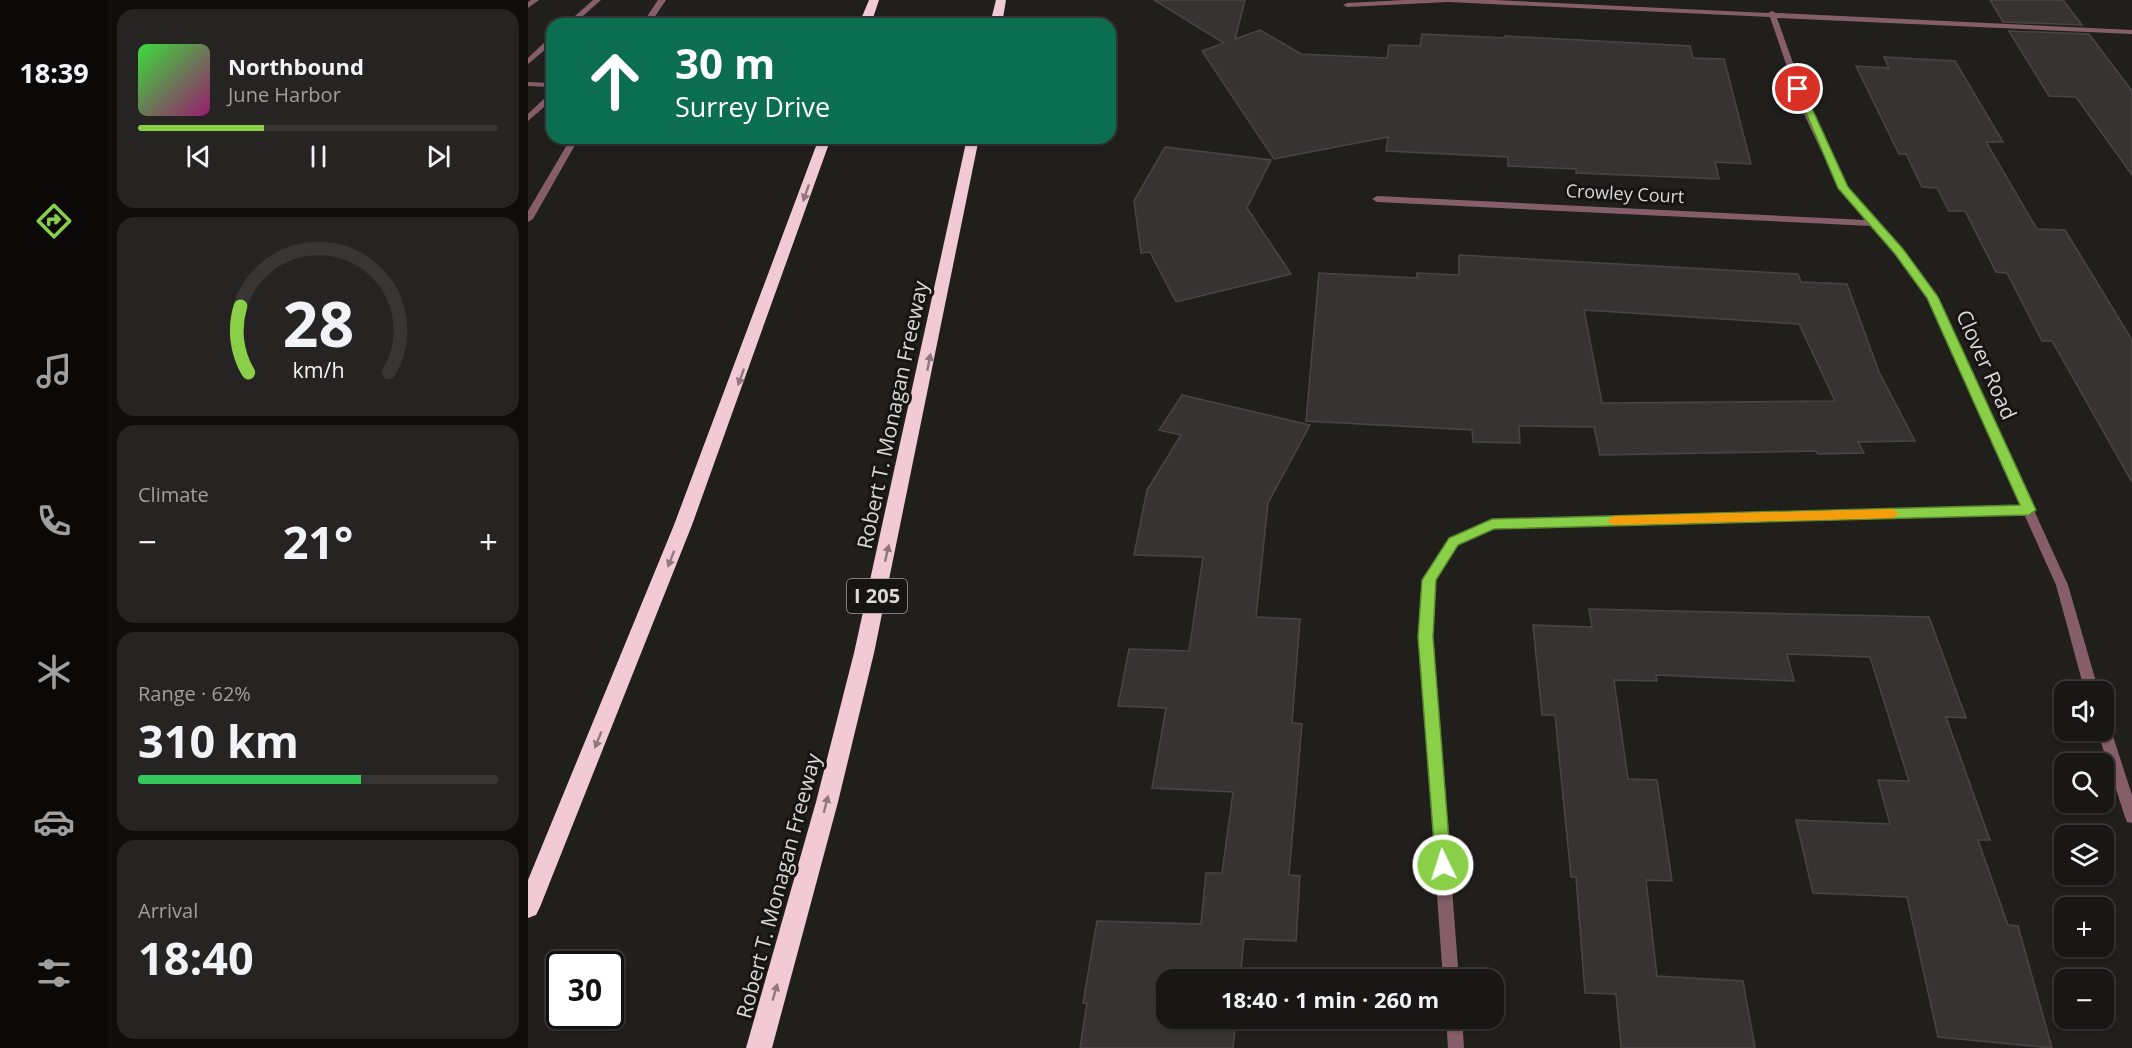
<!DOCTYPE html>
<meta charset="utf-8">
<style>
body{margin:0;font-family:"Open Sans",sans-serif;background:#262422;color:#f1f3f6;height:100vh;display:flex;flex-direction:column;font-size:22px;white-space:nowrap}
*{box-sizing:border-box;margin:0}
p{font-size:20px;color:#9f9fa0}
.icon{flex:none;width:33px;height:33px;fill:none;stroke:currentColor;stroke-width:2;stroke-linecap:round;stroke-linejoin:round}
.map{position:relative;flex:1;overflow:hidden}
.details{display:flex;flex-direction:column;gap:9px;padding:9px;background:#0e0d0c;width:420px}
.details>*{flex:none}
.top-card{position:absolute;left:18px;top:18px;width:570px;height:126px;border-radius:18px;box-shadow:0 2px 4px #0004,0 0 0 2px #373634;background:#0b6e4f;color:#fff;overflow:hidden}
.controls{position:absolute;left:1526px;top:681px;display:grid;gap:12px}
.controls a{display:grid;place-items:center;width:60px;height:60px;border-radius:12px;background:#191715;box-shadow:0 2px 4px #0004,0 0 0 2px #373634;font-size:30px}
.speed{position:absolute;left:18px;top:951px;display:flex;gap:12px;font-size:30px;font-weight:700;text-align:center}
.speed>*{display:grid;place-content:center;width:78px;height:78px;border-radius:50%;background:#191715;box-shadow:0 2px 4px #0004,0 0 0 2px #373634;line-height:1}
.speed .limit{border:3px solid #111;border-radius:9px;background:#fff;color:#111}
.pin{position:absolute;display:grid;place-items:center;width:51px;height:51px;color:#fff;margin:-26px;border:3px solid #fff;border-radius:50%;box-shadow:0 2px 6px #0007}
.me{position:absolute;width:66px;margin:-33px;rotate:356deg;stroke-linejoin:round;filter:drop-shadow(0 0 4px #0008)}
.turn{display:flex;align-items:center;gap:21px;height:126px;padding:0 30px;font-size:27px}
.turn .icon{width:78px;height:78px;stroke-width:2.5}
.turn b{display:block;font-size:42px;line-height:51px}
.big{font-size:45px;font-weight:700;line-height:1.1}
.details .tile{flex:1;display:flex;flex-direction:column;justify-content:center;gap:9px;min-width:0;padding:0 21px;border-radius:18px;background:#262422}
.details .dial{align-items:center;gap:0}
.dial svg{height:156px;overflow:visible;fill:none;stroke:#373634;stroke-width:7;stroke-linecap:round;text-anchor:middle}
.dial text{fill:#f1f3f6;stroke:none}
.song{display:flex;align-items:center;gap:18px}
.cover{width:72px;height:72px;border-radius:9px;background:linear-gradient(135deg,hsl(120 70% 55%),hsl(320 70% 35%))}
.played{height:6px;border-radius:3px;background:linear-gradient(90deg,#89cf48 35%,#373634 35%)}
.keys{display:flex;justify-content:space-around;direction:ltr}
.heat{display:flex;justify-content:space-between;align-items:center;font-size:33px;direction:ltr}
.charge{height:9px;border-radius:4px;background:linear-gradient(90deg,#34c759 62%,#373634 0)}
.trip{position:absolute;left:628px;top:969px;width:348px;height:60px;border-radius:18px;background:#191715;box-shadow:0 2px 4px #0004,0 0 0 2px #373634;font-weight:700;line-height:60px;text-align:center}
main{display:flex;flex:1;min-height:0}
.tab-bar{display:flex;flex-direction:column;width:108px;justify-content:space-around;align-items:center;background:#0a0908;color:#9f9fa0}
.tab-bar .icon{width:42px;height:42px}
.tab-bar .current{color:#89cf48}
.tab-bar b{font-size:27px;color:#f1f3f6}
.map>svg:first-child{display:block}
.building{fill:#373332;stroke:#4a4544;stroke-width:1.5;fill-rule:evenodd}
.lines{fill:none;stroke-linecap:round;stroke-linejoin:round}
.service{fill:#855e6a;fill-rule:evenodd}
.minor{fill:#855e6a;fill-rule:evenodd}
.motorway{fill:#f2cad6;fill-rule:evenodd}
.oneway{fill:#8f797e}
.route{fill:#89cf48;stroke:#59872f;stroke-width:1.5}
.slow{fill:#f59e0b}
.labels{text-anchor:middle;stroke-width:6;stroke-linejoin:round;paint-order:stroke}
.far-street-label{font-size:18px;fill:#dbd9d7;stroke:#171513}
.shield{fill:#171513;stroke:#a09e9c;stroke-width:1.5}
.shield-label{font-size:20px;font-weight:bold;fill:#dbd9d7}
.street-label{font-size:21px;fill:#dbd9d7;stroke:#171513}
</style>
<main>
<nav class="tab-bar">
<b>18:39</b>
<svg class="icon current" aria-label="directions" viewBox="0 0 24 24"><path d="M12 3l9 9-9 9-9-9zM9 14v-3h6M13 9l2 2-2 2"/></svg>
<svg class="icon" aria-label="music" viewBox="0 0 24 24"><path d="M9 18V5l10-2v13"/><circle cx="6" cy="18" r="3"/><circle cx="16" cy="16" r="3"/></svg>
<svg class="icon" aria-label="phone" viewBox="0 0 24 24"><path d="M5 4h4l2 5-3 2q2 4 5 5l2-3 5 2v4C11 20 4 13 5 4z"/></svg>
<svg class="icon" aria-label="climate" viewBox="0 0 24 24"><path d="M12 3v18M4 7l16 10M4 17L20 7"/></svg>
<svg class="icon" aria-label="car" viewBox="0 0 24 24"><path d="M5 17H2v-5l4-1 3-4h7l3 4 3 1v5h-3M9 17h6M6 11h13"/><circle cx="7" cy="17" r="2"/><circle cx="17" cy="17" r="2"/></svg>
<svg class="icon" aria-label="filters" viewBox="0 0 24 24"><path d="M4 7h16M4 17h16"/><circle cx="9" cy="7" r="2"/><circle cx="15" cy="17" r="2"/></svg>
</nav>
<section class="details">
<div class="tile">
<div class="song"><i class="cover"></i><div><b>Northbound</b><p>June Harbor</p></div></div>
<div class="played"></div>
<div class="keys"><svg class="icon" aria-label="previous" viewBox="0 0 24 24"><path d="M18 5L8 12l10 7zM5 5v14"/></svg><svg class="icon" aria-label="pause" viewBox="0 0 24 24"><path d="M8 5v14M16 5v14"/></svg><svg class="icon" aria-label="next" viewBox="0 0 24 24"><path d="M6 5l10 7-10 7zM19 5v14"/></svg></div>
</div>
<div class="tile dial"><svg viewBox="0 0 100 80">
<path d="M14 69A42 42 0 1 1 86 69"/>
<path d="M14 69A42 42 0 0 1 10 35" stroke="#89cf48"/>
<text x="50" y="56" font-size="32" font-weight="700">28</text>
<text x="50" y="72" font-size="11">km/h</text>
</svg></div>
<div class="tile"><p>Climate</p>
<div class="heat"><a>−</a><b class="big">21°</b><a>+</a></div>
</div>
<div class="tile"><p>Range · 62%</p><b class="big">310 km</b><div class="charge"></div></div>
<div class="tile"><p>Arrival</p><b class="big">18:40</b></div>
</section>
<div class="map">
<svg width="1604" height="1048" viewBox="0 0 1604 1048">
<rect width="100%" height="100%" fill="#211f1c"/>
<path class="building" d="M626 0H717L707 39 732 30 773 54 859 58 861 45 892 46 894 34 977 38V36L1162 46 1165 58 1196 59 1223 164 1187 162 1191 179 1048 173V169L980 166V157L858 151 860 137 746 159 674 51 696 43Z
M1462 0H1535L1554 25 1475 22Z
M1481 31 1561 34 1604 91V175L1548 97 1521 96Z
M1356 57 1427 61 1475 142H1458L1509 229 1537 230 1604 340V482L1524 341H1514L1479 273 1468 272 1437 211H1421L1409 188 1394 187 1378 154H1371L1328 66 1361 68Z
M637 147 743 160 719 208 763 274 648 302 622 252 613 253 606 201Z
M931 255 1270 274 1273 282 1319 284 1351 372 1387 441 1330 442 1336 453 1290 454 1288 451 1072 455 1066 427 991 426 992 443 945 442 944 430 778 421 791 273 889 278V273L931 275ZM1056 310 1271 324 1307 401 1074 403Z
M654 395 782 425 740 503 728 617 772 619 764 723 774 724 761 875 772 876 768 941 716 939 712 980H639V1018H708L705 1048H552L559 1003H555L569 921 673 924 678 873H694L705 792 624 788 638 708 590 706 601 649 661 651 675 557 606 555 619 490 653 435 631 430Z
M1061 609 1401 617 1438 718 1418 717 1462 840H1450L1480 925 1490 926 1524 1048 1410 1037 1379 897 1285 893 1268 820 1362 824 1350 780 1381 781 1342 657 1259 654 1266 681 1128 675 1129 681 1086 680 1100 779 1129 780 1144 881 1118 880 1129 976 1215 981 1227 1048H1093L1088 994 1057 993 1048 877H1043L1027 715H1014L1005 625 1064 627Z"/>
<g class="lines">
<path class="service" d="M3 0H11L0 8V2Z
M65 0H73L46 24H38Z
M130 0H138L122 24H114Z
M21 38H24V44L0 64V58Z
M0 82 24 83V87L0 86Z
M21 94H24V100L0 121V114Z
M43 138H51L5 219 0 222V211Z"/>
<path class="minor" d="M876 0H966L1240 13 1244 11 1248 13 1604 30V34L1249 18 1281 108 1319 187 1374 250 1409 297 1540 585 1571 692H1557L1528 585 1496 514 966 528 929 545 907 580 905 637 931 980H915L891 637 895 580 897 577 921 539 964 520 1492 506 1399 297 1368 254 1343 226 849 202 844 199 849 196 1338 220 1311 188 1273 108 1242 17 920 2 819 7 815 5 819 3Z
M1575 721 1580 723 1582 727 1604 795V823L1599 822 1597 817 1569 730H1575Z
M918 1018H934L936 1048H920Z"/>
<path class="motorway" d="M341 0H351L343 24H331Z
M468 0H478L474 24H462Z
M291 138H303L164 525 12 907 8 915 0 918V880L146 525Z
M439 138H451L346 653 310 802 244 1048H218L288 802 326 653Z"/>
</g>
<defs><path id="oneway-solid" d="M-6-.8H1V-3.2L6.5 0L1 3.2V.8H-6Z" transform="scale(1.5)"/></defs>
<g class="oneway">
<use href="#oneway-solid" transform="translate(278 193) rotate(109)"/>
<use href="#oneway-solid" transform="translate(401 362) rotate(-79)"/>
<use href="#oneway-solid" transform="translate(213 377) rotate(110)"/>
<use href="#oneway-solid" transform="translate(359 553) rotate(-77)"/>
<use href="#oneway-solid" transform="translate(143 559) rotate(111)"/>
<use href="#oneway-solid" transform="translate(70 740) rotate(112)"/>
<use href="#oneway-solid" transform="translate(298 804) rotate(-76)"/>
<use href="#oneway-solid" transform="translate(247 992) rotate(-74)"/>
</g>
<path class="route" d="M1267 87 1275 89 1320 187 1375 249 1410 297 1508 510 1501 515 966 529 930 545 908 580 905 637 923 865 921 870 915 872 908 870 890 637 894 580 921 538 964 519 1492 505 1399 298 1367 254 1310 188Z"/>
<path class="slow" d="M1365 509 1371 514 1365 518 1086 525 1079 521 1086 516Z"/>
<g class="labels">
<g class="far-street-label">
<text transform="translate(1097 194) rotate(3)" y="6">Crowley Court</text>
</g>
<rect class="shield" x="319" y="579" width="60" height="34" rx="4.5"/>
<g class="shield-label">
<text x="349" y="603">I 205</text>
</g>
<g class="street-label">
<text transform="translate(1458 365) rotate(66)" y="7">Clover Road</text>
<text transform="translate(365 415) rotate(-78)" y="7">Robert T. Monagan Freeway</text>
<text transform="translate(251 886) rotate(-75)" y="7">Robert T. Monagan Freeway</text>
</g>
</g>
</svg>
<div class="controls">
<a><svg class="icon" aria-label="sound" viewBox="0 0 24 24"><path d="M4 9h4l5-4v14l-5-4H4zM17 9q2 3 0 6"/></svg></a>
<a><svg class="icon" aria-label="search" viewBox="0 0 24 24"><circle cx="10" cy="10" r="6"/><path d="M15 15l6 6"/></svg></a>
<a><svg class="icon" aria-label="layers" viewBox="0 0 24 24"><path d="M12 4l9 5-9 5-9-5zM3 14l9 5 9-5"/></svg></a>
<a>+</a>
<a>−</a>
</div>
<div class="speed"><div class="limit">30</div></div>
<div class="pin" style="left:1270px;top:89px;background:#d93025"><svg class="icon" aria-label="arrive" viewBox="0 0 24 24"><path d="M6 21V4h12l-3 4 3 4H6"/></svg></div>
<svg class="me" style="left:915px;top:865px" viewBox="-20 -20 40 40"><circle r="17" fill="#89cf48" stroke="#fff" stroke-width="3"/><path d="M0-11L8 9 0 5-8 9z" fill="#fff"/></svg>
<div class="trip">18:40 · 1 min · 260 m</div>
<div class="top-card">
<div class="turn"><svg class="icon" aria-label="ahead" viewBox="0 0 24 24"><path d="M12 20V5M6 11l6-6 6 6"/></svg><div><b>30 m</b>Surrey Drive</div></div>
</div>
</div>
</main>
